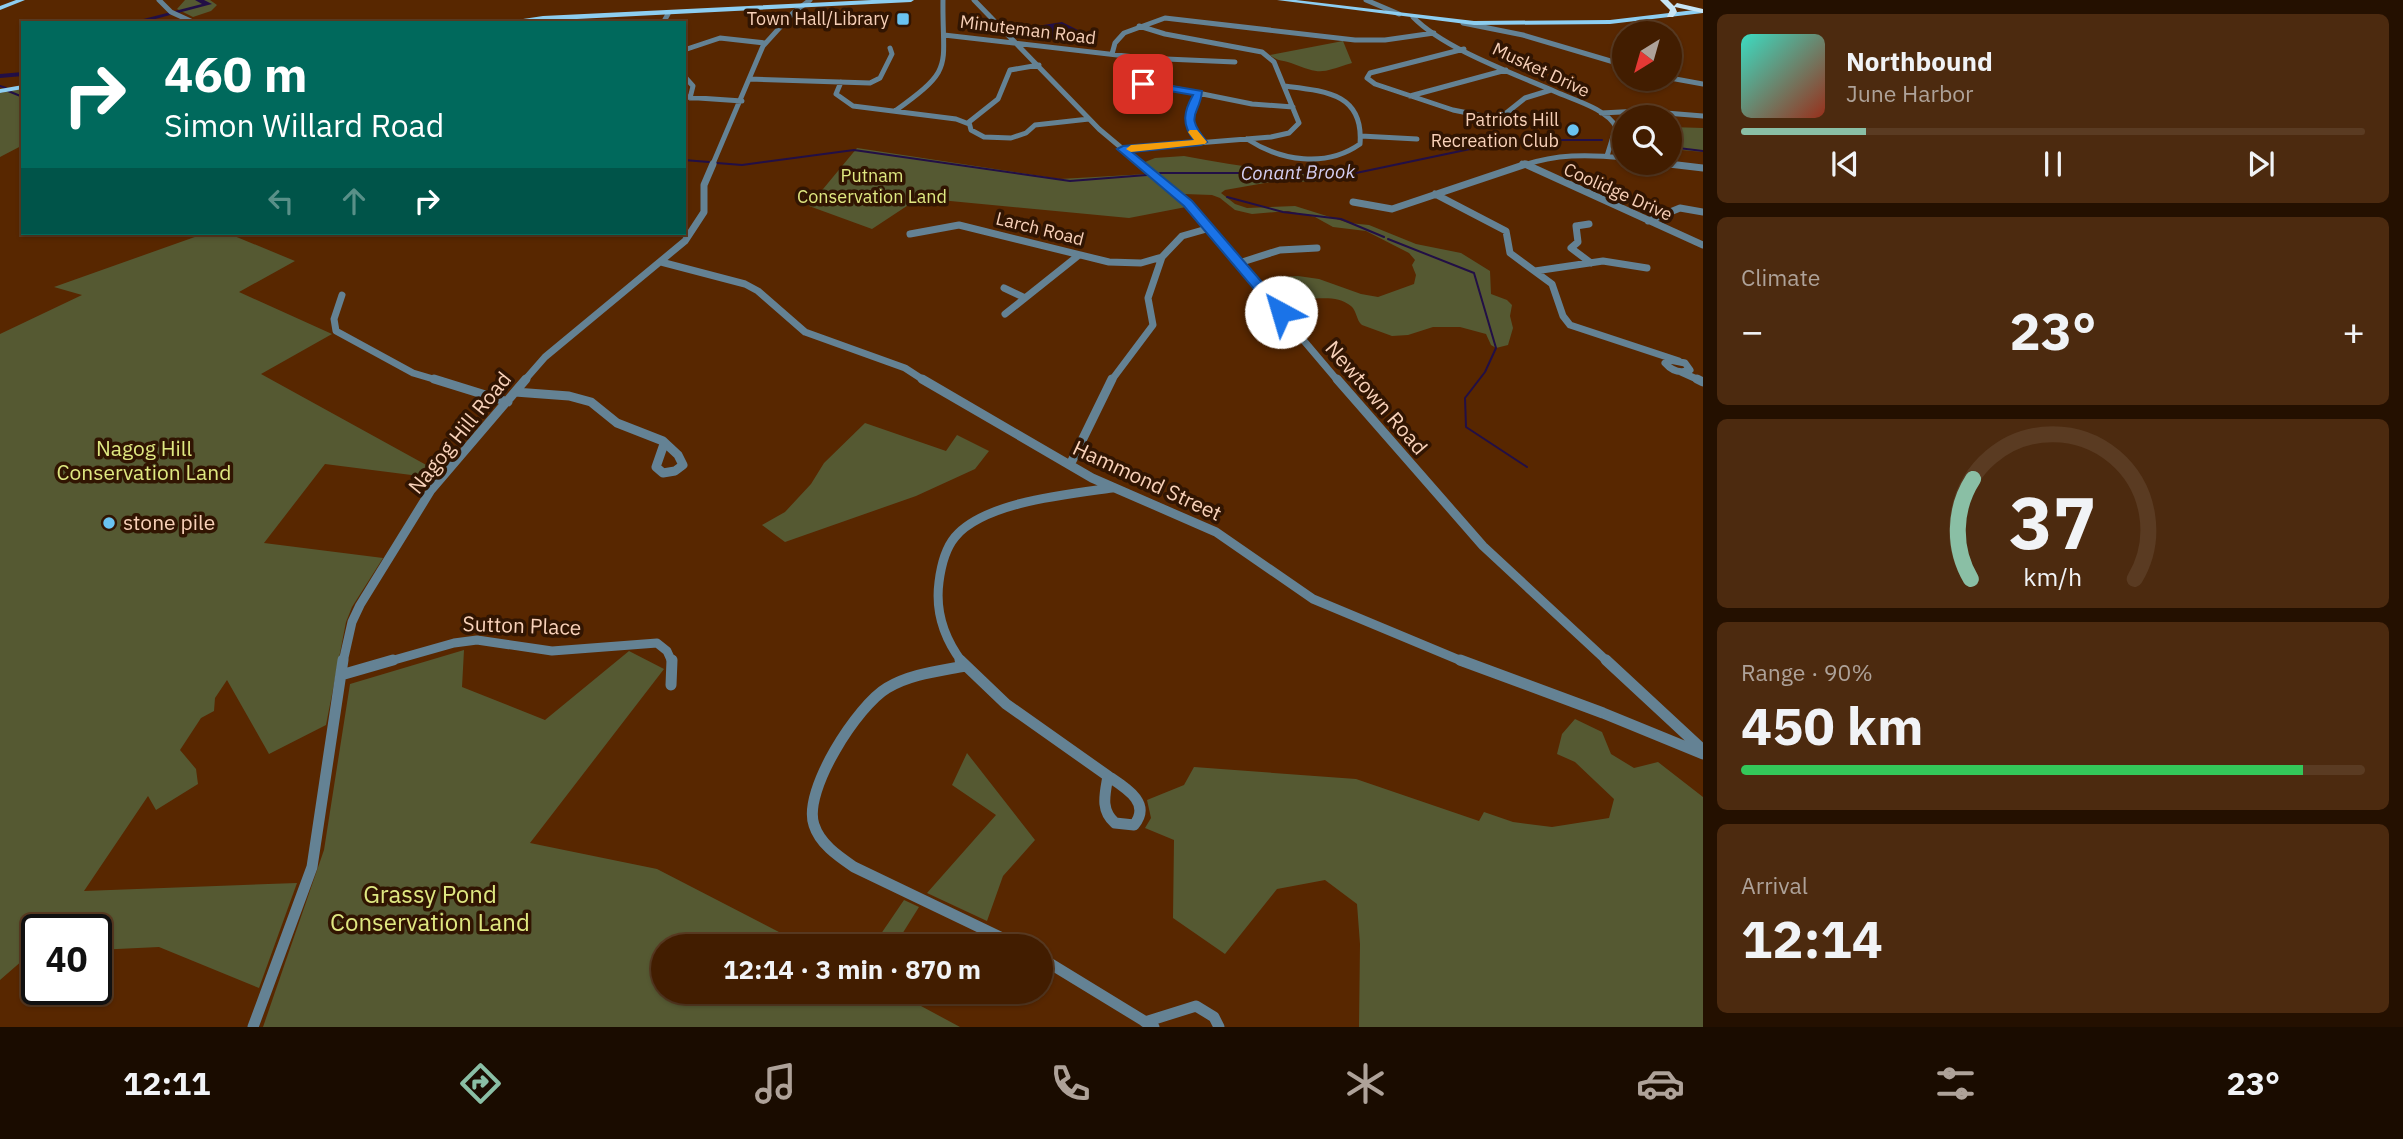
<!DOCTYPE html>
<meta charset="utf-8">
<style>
body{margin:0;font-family:"IBM Plex Sans",sans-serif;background:#4c2a0f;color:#f1f3f6;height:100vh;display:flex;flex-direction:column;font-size:26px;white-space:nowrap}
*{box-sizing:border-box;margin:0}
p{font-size:23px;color:#aea299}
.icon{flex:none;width:38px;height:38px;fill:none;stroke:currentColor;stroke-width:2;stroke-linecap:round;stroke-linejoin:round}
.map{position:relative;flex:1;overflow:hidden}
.drawer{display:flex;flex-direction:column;gap:14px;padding:14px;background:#241000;width:700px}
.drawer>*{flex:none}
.hud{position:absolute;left:21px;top:21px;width:665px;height:214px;border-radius:0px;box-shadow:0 2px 5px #0004,0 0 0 2px #5a3b22;background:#00695c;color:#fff;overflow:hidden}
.needle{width:46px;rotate:217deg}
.controls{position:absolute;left:1612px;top:21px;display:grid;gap:14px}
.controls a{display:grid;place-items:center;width:70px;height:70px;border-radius:50%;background:#421d00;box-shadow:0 2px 5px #0004,0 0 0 2px #5a3b22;font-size:35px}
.speed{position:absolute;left:21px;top:914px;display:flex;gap:14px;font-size:35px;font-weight:700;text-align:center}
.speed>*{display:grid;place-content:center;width:91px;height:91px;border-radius:50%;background:#421d00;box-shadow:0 2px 5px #0004,0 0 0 2px #5a3b22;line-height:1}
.speed .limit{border:4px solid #111;border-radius:10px;background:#fff;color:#111}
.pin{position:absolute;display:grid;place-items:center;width:60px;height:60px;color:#fff;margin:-30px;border-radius:14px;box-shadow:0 4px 10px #0006}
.me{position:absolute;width:77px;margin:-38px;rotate:321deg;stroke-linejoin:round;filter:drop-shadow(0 0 5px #0008)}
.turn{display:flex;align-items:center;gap:24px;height:147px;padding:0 28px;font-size:32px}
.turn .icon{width:91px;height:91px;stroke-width:2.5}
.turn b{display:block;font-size:49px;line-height:60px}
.lanes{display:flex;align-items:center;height:66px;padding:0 28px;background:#0003;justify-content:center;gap:35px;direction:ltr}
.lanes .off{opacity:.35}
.big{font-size:52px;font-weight:700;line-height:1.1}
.drawer .tile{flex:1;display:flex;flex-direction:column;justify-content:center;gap:10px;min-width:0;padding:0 24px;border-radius:10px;background:#4c2a0f}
.drawer .dial{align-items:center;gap:0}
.dial svg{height:182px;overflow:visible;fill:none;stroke:#5a3b22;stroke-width:7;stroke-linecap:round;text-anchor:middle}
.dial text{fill:#f1f3f6;stroke:none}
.song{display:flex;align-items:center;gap:21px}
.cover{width:84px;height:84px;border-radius:10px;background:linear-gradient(135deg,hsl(170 70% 55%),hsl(10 70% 35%))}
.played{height:7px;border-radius:4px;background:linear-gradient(90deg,#8abfa5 20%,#5a3b22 20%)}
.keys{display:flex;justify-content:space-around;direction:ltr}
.heat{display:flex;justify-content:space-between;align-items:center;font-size:38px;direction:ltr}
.charge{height:10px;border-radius:5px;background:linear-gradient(90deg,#34c759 90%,#5a3b22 0)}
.trip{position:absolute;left:651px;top:934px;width:402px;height:70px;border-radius:35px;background:#421d00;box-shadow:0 2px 5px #0004,0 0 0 2px #5a3b22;font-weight:700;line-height:70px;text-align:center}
.tabs{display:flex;height:112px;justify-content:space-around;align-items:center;background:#1a0c00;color:#aea299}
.tabs .icon{width:49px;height:49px}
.tabs .selected{color:#8abfa5}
.tabs b{font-size:32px;color:#f1f3f6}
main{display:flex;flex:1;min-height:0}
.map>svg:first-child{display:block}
.green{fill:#555932}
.water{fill:#220f46}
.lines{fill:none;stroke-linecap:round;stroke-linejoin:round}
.stream{stroke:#220f46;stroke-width:2}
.river{fill:#220f46;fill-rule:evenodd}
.minor-far3{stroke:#648294;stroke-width:5}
.minor-far2{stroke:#648294;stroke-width:7}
.minor-far1{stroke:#648294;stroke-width:9}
.minor{stroke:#648294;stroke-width:11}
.major{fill:#8dcef1;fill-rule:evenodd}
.highway{fill:#c7e5f5;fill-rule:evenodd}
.route{fill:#1a73e8;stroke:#114b97;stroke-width:2}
.slow{fill:#f59e0b}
.poi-dot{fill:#6ac3f1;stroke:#311502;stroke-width:2.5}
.labels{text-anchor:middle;stroke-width:7;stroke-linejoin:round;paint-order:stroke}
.far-poi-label{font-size:18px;fill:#f8d1b9;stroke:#311502;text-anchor:end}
.far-street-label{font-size:18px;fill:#f8d1b9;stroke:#311502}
.far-park-label{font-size:18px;fill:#dfe881;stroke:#311502}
.far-water-label{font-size:19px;font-style:italic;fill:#d4cef2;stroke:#311502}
.street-label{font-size:21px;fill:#f8d1b9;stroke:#311502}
.park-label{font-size:21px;fill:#dfe881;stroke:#311502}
.poi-label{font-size:21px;fill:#f8d1b9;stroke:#311502;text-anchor:start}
.near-park-label{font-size:24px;fill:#dfe881;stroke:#311502}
</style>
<main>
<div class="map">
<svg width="1703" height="1027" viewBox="0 0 1703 1027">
<rect width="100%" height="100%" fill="#582700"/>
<path class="green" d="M185 0H210L217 5 211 11 193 17 177 9Z
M1343 41 1352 63C1319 73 1323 75 1291 63 1282 60 1277 61 1270 55Z
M23 89V145L0 157V93Z
M1670 127 1703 128V152L1670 149V144H1676L1670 138Z
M857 148 1060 179 1147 174 1186 207 1129 218 919 198 872 229 809 206Z
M1184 156C1237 166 1289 174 1344 173L1313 182 1277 181 1225 190 1221 193 1235 204 1247 208 1295 206 1349 223 1369 225 1416 244 1461 253 1490 271 1491 294 1507 300 1512 305 1510 316 1513 328 1508 345 1496 348 1491 345 1486 334 1460 327H1433L1408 335 1392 336 1362 325C1356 320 1357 311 1351 306 1329 287 1292 312 1273 286L1278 277 1298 276 1319 279 1361 294 1378 297 1414 284 1416 275 1412 265 1415 260 1409 253 1366 231 1333 227 1315 217 1288 211 1252 214 1235 210 1220 198 1212 195 1184 194 1145 162 1155 158Z
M206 233H227L295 261 239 292 332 334 261 374 439 472 435 478 325 464 264 543 383 558 352 607 346 622 326 725 269 754 227 680 215 698 214 711 201 718 180 750 196 769 198 784 156 810 148 796 84 891 297 883 259 988 159 947 96 950V929H37V952L31 953 0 980V334L82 295 54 287Z
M865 423 946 451 957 435 989 451 975 469 916 496 785 542 762 525 785 512 811 484 824 463Z
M464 650 462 687 545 720 629 651 664 669 530 843 657 869 808 947H663V992H895L960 1027H263L324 850 350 684Z
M1575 719 1602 732 1611 754 1634 768 1658 762 1703 797V1027H1359L1360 944 1357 904 1325 880 1277 889 1225 954 1173 918 1174 840 1145 828 1151 818 1147 800 1184 785 1194 767 1356 779 1479 821 1484 812 1513 822 1552 827 1609 818 1614 799 1575 762 1557 754 1562 734Z
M967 753 1035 840 1003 876 987 921 927 893 996 815 952 785Z
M904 900 919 907 894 947H872Z"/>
<path class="water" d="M1062 22 1084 33 1074 39H1038L1044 34 1040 31 1045 28 1037 26Z"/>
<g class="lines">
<path class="stream" d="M0 86 6 88
M8 91 23 97
M1620 142 1624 143
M1670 147 1703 151
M684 160 709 162
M717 163 742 165 854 150 1070 181 1147 175
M1160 173H1356L1513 140H1602
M1227 197 1283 212 1341 219 1384 237
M1388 239 1474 273 1496 348 1485 372 1465 398 1466 427 1527 467"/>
<path class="river" d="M195 0H204L212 4 140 23H128L202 4Z
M23 72V76L0 78V74Z"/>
<path class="minor-far3" d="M159 0 171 12 195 23
M974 0 1099 129 1143 166
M1366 0 1399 14
M1413 17C1444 49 1515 74 1556 92 1574 100 1607 109 1616 127L1607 156
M663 23 668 14
M1463 23 1523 35 1624 65
M944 35 1143 58 1235 62
M1464 49 1370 73 1367 78 1375 84 1453 110 1488 117 1505 114 1525 98 1551 90
M684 50 720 38 765 43
M1112 54 1115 43 1124 33 1165 18 1355 40H1385L1434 33
M1039 65 1010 70 998 99 969 122 971 130 984 137 1011 138 1026 133 1035 125 1089 119
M684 76 693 86 690 98
M1670 78 1703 84
M749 79 870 83 880 78 892 54 890 48
M841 82 836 94 853 106 956 119 969 124
M1137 84H1153L1252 104 1293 107
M1199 93C1189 112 1188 125 1201 142
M1410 96 1506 70
M684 97 742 101
M895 111C956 67 942 69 943 0
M1601 113 1641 111 1703 116
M1361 136 1417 139
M1247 139C1281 161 1326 168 1360 144 1364 93 1325 91 1284 86
M1123 149 1271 137 1289 133 1299 123 1274 62 1262 52 1165 34 1139 26
M1522 163 1529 166
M1658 163 1685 166
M712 166 763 46 793 13 810 0
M1521 166C1556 154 1587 154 1624 158"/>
<path class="minor-far2" d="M1141 164 1188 204 1338 381
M1525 164 1703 245
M1669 164 1703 168
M1435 194 1506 231 1510 253 1552 284 1563 316 1570 325 1679 361
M1353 202 1392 209 1526 164
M1648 221 1680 208 1703 212
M1589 224 1576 226 1578 242 1571 248 1591 263
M910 234 959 225 1109 262 1141 263 1162 257
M661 262 745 284 758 291 805 332 905 368 925 381
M1239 263 1280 250 1317 248
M1535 271 1603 261 1647 268
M1004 288 1025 298
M342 295 334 319 336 331 413 373 440 381
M1005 314 1079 255
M1670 360 1685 363 1690 370C1680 374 1672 371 1665 363Z
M1681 372 1701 381
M524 381 545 357 685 241 704 212V185L713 164
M1111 381 1153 325 1148 298 1162 257 1182 236 1210 228"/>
<path class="minor-far1" d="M434 379 508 402
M922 379 1092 478 1216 532 1313 599 1464 662
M1337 379 1483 546 1608 662
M1697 379 1703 382
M515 392 569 396 591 402 617 423 663 441 678 455 683 465 675 471 663 473 656 467 664 444
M1070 465 1112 379
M343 662 352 622 360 605 431 490 526 379
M387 662 454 643 477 640 552 651 657 643 667 651 672 662
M962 662C944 638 935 612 939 582 941 566 945 549 955 537 984 502 1069 494 1112 488"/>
<path class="minor" d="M960 660 1006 704 1108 776
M1460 660 1603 713 1703 754
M1606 660 1703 750
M965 666C939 671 910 674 887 688 858 705 802 791 814 825 820 844 838 856 854 867L1021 947
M341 675 393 660
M671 685 672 660
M1108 776C1126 788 1152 803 1134 825L1115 823C1100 810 1105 794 1108 776Z
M1041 958 1154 1027
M1145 1022 1196 1006 1214 1017 1219 1027
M253 1027 312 867 343 660"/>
<path class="major" d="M16 0H25L0 10V6Z
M872 0H914L911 2 496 23 543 16Z
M1277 0H1296L1474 21 1610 20 1703 9V13L1610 24 1474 25Z
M23 85V89L0 93V89Z"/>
<path class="highway" d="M1660 0H1668L1674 6 1677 3 1703 9V13L1675 7 1677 12 1673 17H1667L1670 10Z"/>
</g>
<path class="route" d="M1143 81 1202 91C1200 116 1183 113 1207 142L1201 145 1132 152 1192 201 1285 309V315H1276L1184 206 1117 149 1123 146 1194 140C1181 124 1184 111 1193 95L1140 86V82Z"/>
<path class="slow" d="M1190 130H1197L1207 142 1205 144 1131 152 1126 149 1131 145 1194 140 1188 132Z"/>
<g class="poi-dot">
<rect x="896" y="12" width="14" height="14" rx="3.5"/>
<circle cx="1573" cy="130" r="7"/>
<circle cx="109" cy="523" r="7"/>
</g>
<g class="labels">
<g class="far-poi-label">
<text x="889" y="25">Town Hall/Library</text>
<text x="1559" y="126">Patriots Hill<tspan x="1559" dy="21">Recreation Club</tspan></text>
</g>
<g class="far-street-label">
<text transform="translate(1028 30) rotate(7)" y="6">Minuteman Road</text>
<text transform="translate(1541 70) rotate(25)" y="6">Musket Drive</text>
<text transform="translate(1618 192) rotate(24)" y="6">Coolidge Drive</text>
<text transform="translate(1040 229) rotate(14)" y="6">Larch Road</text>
</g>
<g class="far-park-label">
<text x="872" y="182">Putnam<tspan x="872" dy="21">Conservation Land</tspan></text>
</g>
<g class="far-water-label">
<text transform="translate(1298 172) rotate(-1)" y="7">Conant Brook</text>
</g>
<g class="street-label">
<text transform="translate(1376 398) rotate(49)" y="7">Newtown Road</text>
<text transform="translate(460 433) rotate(-51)" y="7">Nagog Hill Road</text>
<text transform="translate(1147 481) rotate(25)" y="7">Hammond Street</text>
<text transform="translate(522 626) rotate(2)" y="7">Sutton Place</text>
</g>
<g class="park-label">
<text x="144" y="456">Nagog Hill<tspan x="144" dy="24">Conservation Land</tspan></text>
</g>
<g class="poi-label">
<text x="123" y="530">stone pile</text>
</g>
<g class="near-park-label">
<text x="430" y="903">Grassy Pond<tspan x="430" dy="28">Conservation Land</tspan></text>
</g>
</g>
</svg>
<div class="controls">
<a><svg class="needle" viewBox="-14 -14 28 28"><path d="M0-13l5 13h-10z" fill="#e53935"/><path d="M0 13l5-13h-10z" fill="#aea299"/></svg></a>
<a><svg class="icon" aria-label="search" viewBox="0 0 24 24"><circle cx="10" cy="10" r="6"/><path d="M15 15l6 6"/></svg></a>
</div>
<div class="speed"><div class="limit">40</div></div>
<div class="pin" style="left:1143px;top:84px;background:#d93025"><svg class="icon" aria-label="arrive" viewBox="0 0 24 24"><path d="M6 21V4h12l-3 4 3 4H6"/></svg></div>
<svg class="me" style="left:1281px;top:312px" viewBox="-20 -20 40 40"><circle r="19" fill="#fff"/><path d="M0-13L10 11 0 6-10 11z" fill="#1a73e8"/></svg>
<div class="trip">12:14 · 3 min · 870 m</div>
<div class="hud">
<div class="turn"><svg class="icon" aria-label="right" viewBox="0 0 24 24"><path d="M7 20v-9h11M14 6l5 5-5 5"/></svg><div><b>460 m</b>Simon Willard Road</div></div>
<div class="lanes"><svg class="icon off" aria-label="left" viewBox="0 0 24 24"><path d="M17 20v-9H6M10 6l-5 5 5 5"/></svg><svg class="icon off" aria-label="ahead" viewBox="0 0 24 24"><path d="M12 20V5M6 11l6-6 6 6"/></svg><svg class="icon" aria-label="right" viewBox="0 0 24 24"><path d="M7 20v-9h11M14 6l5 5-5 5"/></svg></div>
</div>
</div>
<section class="drawer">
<div class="tile">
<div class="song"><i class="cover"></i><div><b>Northbound</b><p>June Harbor</p></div></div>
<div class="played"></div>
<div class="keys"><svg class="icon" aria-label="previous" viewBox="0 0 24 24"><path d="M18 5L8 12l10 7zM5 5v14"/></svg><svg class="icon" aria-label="pause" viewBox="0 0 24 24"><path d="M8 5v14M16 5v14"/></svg><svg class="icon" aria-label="next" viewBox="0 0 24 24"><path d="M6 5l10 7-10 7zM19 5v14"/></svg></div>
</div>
<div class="tile"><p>Climate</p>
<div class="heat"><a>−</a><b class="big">23°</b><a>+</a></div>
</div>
<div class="tile dial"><svg viewBox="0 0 100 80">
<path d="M14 69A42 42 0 1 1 86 69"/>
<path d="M14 69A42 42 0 0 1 15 25" stroke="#8abfa5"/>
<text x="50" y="56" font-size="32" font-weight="700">37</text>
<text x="50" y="72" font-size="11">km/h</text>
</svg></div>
<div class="tile"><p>Range · 90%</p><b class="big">450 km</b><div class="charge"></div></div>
<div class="tile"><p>Arrival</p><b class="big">12:14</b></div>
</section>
</main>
<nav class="tabs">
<b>12:11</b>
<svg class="icon selected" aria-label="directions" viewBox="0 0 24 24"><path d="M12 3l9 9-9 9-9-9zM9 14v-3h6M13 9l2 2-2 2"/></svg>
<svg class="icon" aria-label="music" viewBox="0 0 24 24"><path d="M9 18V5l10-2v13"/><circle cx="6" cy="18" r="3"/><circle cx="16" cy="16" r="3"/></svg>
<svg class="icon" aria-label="phone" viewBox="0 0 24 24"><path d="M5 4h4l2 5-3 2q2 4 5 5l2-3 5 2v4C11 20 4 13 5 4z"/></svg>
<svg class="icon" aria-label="climate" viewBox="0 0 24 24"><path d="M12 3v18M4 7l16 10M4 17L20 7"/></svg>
<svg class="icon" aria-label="car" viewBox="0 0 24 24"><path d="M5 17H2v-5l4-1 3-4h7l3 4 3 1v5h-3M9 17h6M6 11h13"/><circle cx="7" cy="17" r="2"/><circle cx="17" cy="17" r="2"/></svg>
<svg class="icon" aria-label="filters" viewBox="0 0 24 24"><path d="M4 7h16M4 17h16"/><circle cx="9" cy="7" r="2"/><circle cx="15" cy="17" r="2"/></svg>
<b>23°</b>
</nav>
